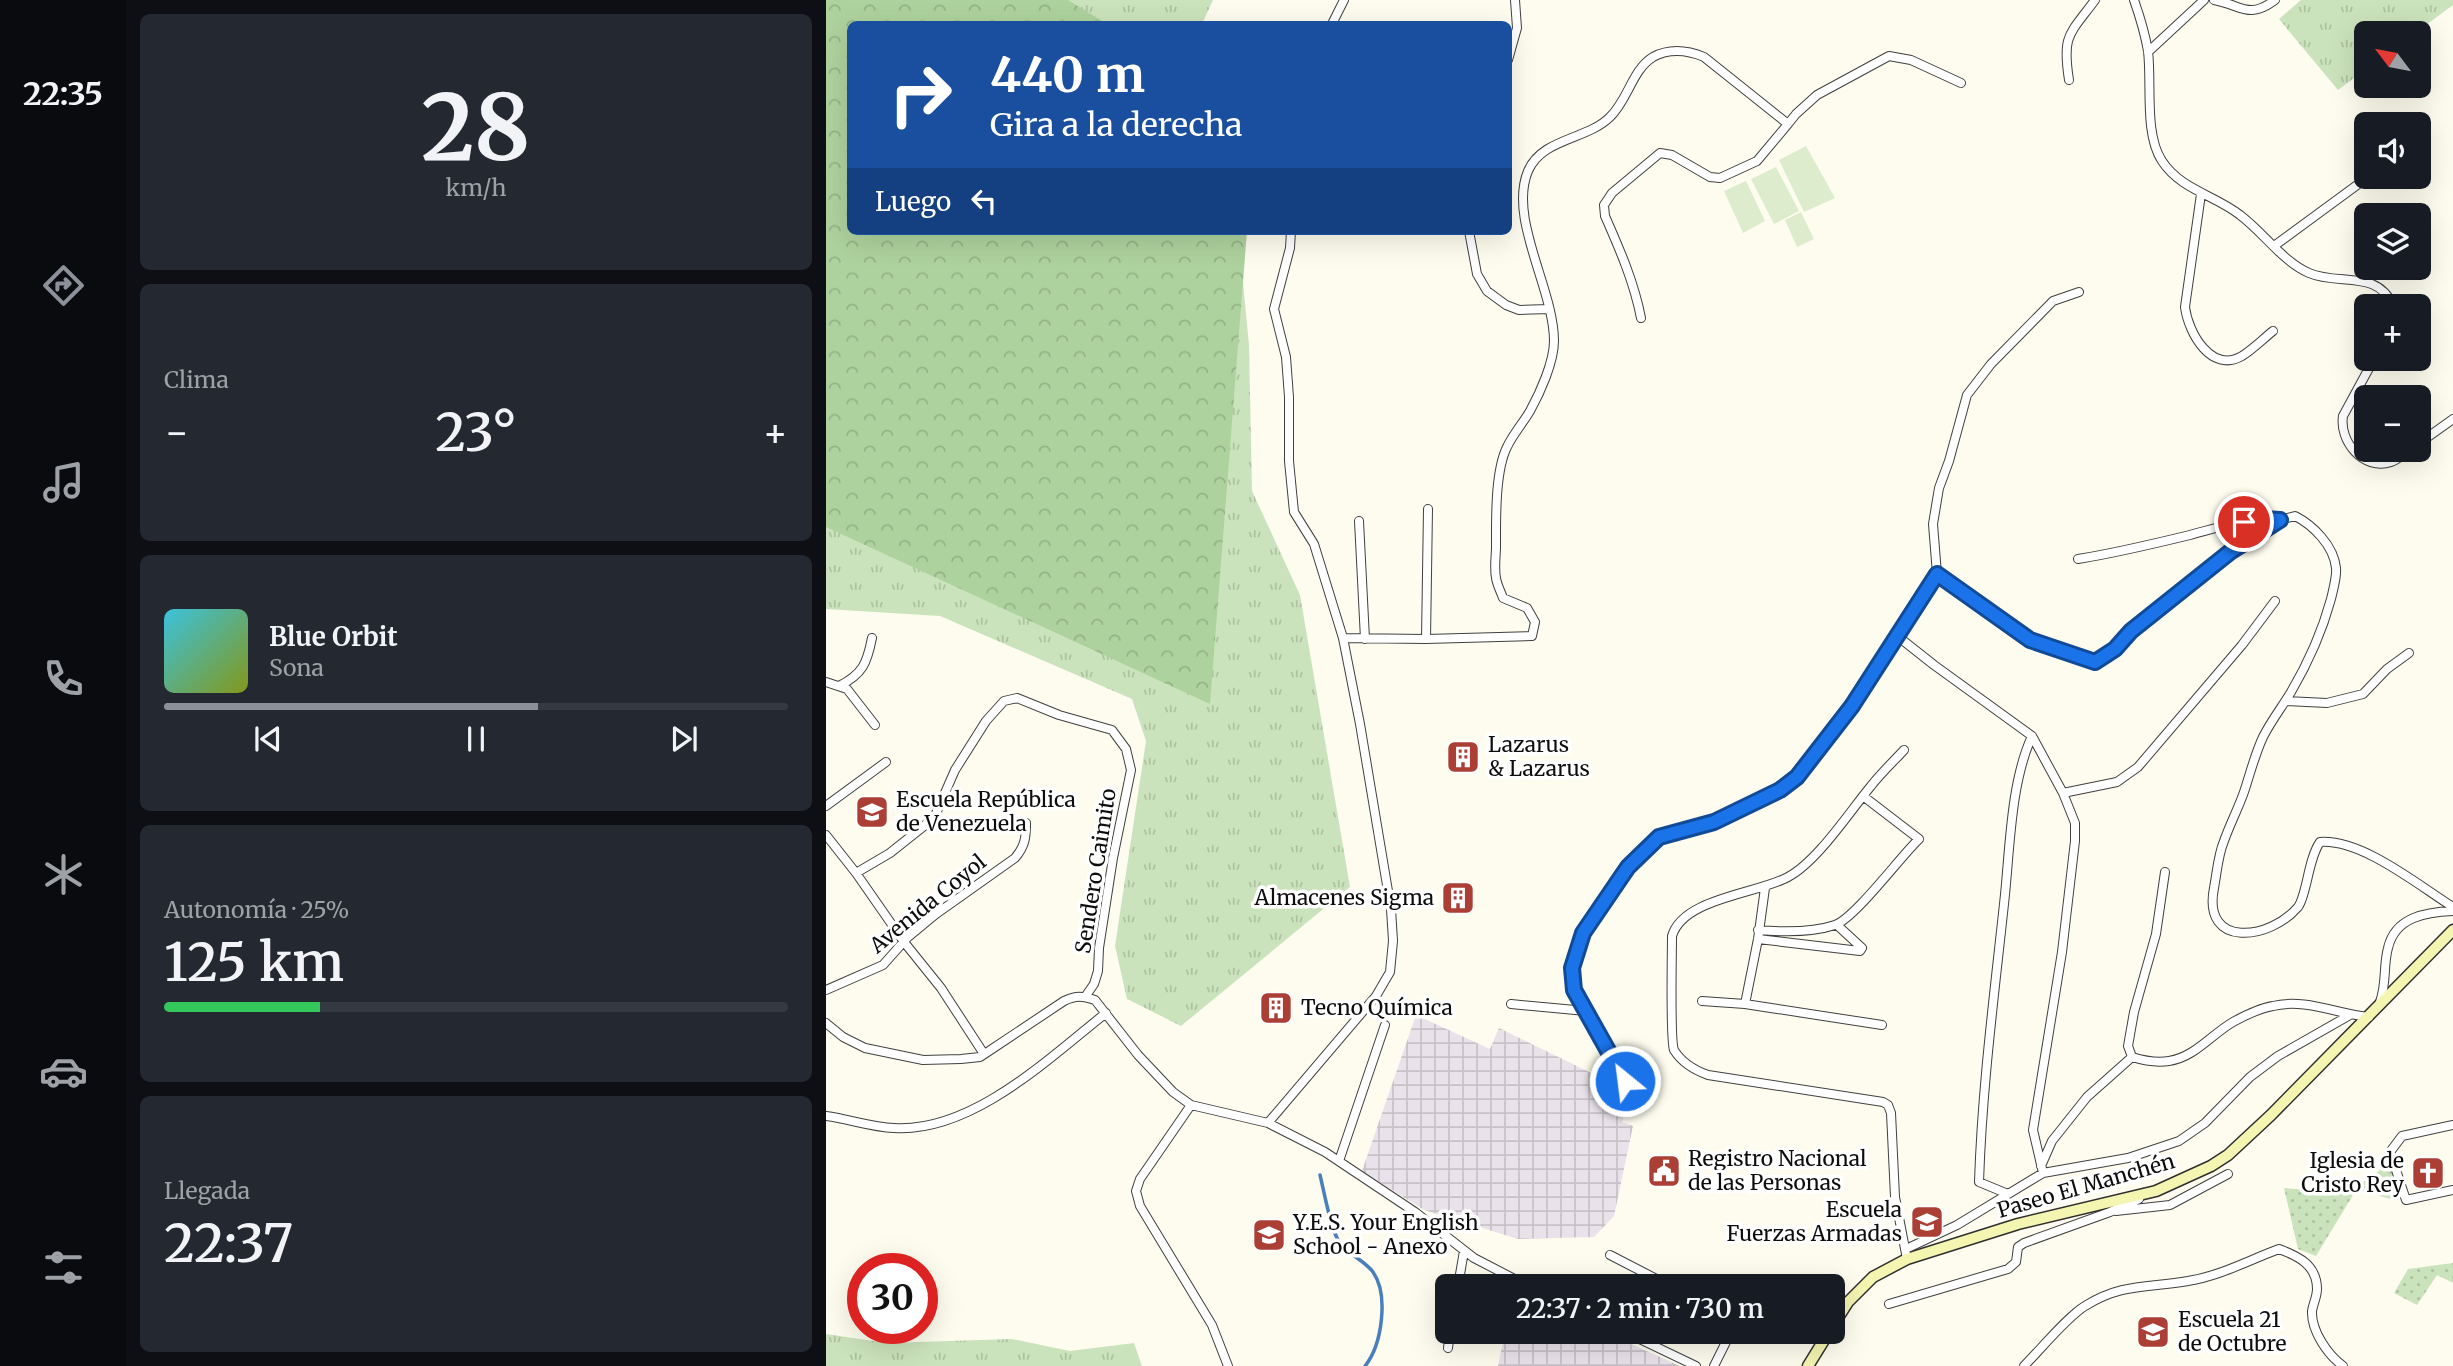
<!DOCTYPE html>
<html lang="es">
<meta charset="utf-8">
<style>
body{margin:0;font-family:Merriweather,serif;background:#242831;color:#f1f3f6;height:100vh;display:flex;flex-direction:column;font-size:26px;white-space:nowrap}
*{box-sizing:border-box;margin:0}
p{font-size:23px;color:#9ea1a6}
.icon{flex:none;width:38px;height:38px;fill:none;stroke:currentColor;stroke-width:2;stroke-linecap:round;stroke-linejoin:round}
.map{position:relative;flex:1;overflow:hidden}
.details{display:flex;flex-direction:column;gap:14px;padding:14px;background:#0d0f14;width:700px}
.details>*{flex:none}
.banner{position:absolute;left:21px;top:21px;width:665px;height:214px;border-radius:10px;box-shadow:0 7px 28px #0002;background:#1a4fa0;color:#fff;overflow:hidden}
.needle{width:46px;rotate:302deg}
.buttons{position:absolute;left:1528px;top:21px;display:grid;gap:14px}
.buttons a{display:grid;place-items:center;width:77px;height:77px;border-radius:10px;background:#171b24;box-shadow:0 7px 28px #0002;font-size:35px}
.speed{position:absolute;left:21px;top:1253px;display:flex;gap:14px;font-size:35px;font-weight:700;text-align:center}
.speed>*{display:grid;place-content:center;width:91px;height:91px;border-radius:50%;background:#171b24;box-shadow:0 7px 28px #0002;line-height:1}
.speed .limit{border:10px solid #d22;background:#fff;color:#111}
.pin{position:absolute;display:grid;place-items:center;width:60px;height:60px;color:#fff;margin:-30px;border:4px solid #fff;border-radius:50%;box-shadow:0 2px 7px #0007}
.me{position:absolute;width:77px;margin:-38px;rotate:331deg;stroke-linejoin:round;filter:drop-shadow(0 0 5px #0008)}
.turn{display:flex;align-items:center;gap:24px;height:147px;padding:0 28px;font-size:32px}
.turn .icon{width:91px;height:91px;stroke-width:2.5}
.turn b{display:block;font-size:49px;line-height:60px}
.then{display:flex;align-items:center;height:66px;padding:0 28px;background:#0003;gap:14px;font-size:26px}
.big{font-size:52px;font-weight:600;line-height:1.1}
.details .widget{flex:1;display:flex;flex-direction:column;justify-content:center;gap:10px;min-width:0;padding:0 24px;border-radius:10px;background:#242831}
.details .dial{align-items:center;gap:0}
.dial b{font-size:91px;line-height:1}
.song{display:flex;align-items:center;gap:21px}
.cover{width:84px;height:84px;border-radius:10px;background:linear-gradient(135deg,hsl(190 70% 55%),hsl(70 70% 35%))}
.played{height:7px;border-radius:4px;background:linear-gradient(90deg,#8c9099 60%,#363941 60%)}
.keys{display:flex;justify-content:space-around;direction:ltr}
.heat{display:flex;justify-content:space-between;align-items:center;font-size:38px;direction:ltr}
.charge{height:10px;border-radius:5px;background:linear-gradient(90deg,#34c759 25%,#363941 0)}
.trip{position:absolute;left:609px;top:1274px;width:410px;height:70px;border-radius:10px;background:#171b24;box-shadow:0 7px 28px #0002;font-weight:600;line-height:70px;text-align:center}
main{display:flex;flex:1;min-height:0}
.menu{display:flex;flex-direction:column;width:126px;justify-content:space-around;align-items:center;background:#090b0e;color:#9ea1a6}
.menu .icon{width:49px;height:49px}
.menu .selected{color:#8c9099}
.menu b{font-size:32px;color:#f1f3f6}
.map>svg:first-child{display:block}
.industrial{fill:url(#industrial-grid)}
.grass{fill:url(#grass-tufts)}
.forest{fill:url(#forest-crowns)}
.park{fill:url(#park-dots)}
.pitch{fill:#ddeccd}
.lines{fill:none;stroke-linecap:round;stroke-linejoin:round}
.stream{stroke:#497fbc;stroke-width:3.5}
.street-casing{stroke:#404040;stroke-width:10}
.secondary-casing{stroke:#2f2f2f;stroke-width:13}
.street{stroke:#fff;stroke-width:8}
.secondary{stroke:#f4f5b1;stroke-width:10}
.route-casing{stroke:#114b97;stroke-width:18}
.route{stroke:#1a73e8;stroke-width:12}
.labels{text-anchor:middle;stroke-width:7;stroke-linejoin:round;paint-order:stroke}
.poi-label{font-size:21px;fill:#0d0d0d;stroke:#fff;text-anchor:start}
.street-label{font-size:21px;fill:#0d0d0d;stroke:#fff}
</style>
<main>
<nav class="menu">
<b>22:35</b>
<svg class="icon selected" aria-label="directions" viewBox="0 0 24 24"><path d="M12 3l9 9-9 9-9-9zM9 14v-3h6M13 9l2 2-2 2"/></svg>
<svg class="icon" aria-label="music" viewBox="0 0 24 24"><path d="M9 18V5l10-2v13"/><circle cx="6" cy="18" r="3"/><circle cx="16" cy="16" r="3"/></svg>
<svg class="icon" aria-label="phone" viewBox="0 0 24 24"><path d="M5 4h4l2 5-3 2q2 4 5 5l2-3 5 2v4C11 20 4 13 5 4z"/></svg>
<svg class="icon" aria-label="climate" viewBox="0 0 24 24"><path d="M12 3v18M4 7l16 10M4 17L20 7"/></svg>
<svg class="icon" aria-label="car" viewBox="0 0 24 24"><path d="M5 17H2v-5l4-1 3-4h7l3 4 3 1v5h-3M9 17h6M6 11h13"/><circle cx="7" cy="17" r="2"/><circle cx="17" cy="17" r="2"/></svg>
<svg class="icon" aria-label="filters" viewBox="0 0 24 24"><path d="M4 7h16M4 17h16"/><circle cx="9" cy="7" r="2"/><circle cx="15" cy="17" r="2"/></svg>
</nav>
<section class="details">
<div class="widget dial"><b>28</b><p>km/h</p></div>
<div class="widget"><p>Clima</p>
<div class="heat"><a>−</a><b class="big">23°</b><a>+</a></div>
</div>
<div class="widget">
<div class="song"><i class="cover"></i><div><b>Blue Orbit</b><p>Sona</p></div></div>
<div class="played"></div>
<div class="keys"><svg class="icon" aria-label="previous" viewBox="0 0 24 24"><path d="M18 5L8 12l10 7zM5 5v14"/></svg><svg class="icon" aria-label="pause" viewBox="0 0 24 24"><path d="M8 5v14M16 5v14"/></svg><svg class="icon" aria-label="next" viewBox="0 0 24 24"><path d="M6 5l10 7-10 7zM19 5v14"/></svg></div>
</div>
<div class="widget"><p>Autonomía · 25%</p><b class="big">125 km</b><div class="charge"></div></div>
<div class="widget"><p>Llegada</p><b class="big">22:37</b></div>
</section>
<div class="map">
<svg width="1627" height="1366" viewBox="0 0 1627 1366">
<defs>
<pattern id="industrial-grid" width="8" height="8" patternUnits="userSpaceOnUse" patternTransform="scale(1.75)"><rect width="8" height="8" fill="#eae2ea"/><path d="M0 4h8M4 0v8" fill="none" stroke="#c8c1c8"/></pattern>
<pattern id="grass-tufts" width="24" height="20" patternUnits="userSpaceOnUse" patternTransform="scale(1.75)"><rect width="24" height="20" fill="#cbe3bc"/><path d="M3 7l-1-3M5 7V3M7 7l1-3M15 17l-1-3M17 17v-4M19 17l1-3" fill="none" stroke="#adc2a0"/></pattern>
<pattern id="forest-crowns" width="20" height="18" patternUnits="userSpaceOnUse" patternTransform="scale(1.75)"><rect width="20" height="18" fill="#aed29d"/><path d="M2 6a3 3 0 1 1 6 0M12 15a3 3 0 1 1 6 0" fill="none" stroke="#94b386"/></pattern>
<pattern id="park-dots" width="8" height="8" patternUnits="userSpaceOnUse" patternTransform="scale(1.75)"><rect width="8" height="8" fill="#cbe3bc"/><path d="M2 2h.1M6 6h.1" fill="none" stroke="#adc2a0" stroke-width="1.8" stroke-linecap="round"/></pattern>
</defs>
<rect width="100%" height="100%" fill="#fdfcee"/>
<path class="industrial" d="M590 1015 664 1049 673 1028 798 1089 788 1109 799 1113 796 1122 807 1126 788 1216 768 1237 692 1239 598 1210 536 1171Z
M679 1332H778L854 1366H672Z"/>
<path class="grass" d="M0 0H387L376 24H24V231H412L423 345 426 491 474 595 524 887 355 1026 301 999 289 946 320 741 306 699 114 616 0 609Z
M1475 0H1627V5L1589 33H1540V69L1512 90 1453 19Z
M0 1334 61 1343 186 1339 244 1351 308 1343 316 1366H0Z"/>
<path class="forest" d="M0 0H242L281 24H24V231H421L384 704 0 527Z"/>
<path class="park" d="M1564 1159 1576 1197 1565 1199 1535 1191 1527 1195 1490 1256 1472 1249 1458 1188C1500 1191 1536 1196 1564 1159Z
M1627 1263V1283L1611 1275 1591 1305 1568 1293 1582 1269Z"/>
<path class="pitch" d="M980 146 1009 198 978 212 953 160Z
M950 167 973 211 948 224 925 179Z
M920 181 939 221 917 233 898 191Z
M975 212 988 239 971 247 959 220Z"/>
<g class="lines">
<path class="stream" d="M494 1175C498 1191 505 1232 514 1243 523 1255 539 1261 547 1272 563 1295 556 1345 539 1366"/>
<defs>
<path id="street" d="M1308 0C1314 17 1319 34 1322 51 1326 84 1318 134 1336 161 1355 190 1389 195 1414 215 1438 233 1456 261 1483 273 1513 286 1552 269 1567 306
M1388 0C1416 5 1422 20 1449 0
M506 24 518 0
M1322 52 1378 0
M682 60 691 28 689 0
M1243 80C1236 35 1243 35 1269 0
M962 124 970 114 991 95 1063 56 1085 60 1135 83
M1375 194 1359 307C1362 332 1385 374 1416 356 1427 349 1437 339 1447 331
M643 231 651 274 661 291 680 305 693 310 723 309
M1448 246 1542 177
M1548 359 1517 416C1513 441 1537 471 1565 462 1571 460 1578 454 1584 450
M1592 444 1627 419
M533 521 539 639
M1252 559C1290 553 1327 544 1364 535 1394 527 1423 517 1454 520
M1111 574 1204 640 1269 662 1289 649 1305 631 1404 552 1454 520 1469 516C1487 525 1508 546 1510 568 1511 577 1507 590 1505 599 1496 632 1482 663 1465 692 1456 707 1445 721 1437 737 1429 754 1424 774 1418 792 1412 809 1404 824 1398 841 1392 855 1391 872 1388 888 1376 949 1444 940 1472 907 1481 895 1482 859 1494 842 1536 839 1592 885 1627 907
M1070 635 1108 665 1206 736 1237 793 1249 823V841L1236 952 1207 1130 1217 1173
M517 638 600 639 706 636 709 622 701 608 677 598C675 592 671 585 670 578 668 568 670 556 670 546 670 519 669 471 681 447 687 434 697 423 704 411 714 393 728 362 728 341 728 289 682 219 702 171 716 138 761 140 784 117 802 100 806 70 827 57 844 48 861 50 878 57L962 124 931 161 894 178 884 177 846 155 834 153 786 193 778 205 779 216C794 250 808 282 815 318
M600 639 602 509
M0 682 21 689 49 725
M13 686C37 674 41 663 46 638
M1460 701 1501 703 1537 694 1561 669 1583 653
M1078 750C1067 762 1055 773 1045 786 1024 811 991 862 962 877 931 894 857 898 846 936 846 953 844 1040 848 1050 856 1063 868 1070 882 1075L1057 1102 1062 1105 1065 1113 1069 1197 1081 1259
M1237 793 1291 782 1312 767 1416 645 1449 601
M0 806 60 762
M0 835 30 873 78 942 115 988 158 1054
M30 873 64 853 108 818 129 770 160 721 178 701 191 698 233 715 286 730 300 749 305 770 287 858 273 948 272 971 268 984 259 997
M932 930C956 932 985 933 1009 925 1029 918 1074 857 1093 839L1037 796
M932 939 1034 951 1036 948 1011 925
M0 990 57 965 81 938 110 914 189 858C199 846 200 838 200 823
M876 1001 919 1004 1056 1025
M1554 1002C1561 982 1557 966 1562 948 1569 917 1600 912 1627 911
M685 1004 760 1011
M919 1004 932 939 939 888
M0 1023 17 1037 39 1048 97 1060 135 1059 154 1057 238 1001C250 995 257 996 269 1000L312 1055 347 1092 365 1105 442 1123 499 1152 589 1212 648 1258 702 1286
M1306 1057 1302 1046 1308 1012 1330 934 1339 872
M799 1081 748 990 746 968 757 933 802 867 833 837 888 822 954 790 971 777 993 751 1025 706 1111 574 1107 524 1113 488 1123 461 1141 395 1165 364 1227 301 1253 292
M365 1105 314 1179 310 1191 314 1206 386 1325 402 1366
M0 1116C23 1119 45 1127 68 1128 146 1133 223 1058 280 1013
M442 1123 550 996 564 972 567 941 565 909 534 724 517 638 488 544 468 512 463 461V397L460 357 448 309 464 248 465 231
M1627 1125 1576 1136 1564 1152 1580 1200 1627 1190
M513 1161 559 1025
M1215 1166 1226 1141 1261 1097 1306 1057C1319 1061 1330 1063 1343 1061 1369 1057 1386 1034 1407 1022 1418 1016 1435 1008 1447 1006 1479 998 1511 1014 1543 1017
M1182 1194 1153 1182C1156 1089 1168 997 1178 904 1184 851 1184 784 1206 736
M1290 1211 1344 1205 1402 1174
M1080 1249 1131 1225 1217 1173 1302 1158 1353 1141 1379 1123 1424 1077 1452 1056 1524 1015
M784 1255 844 1286
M632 1286 638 1251
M1063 1304 1182 1269 1190 1262 1192 1247 1198 1243 1284 1212 1313 1199
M799 1332 870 1366
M622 1348 624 1332
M888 1366 905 1332
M1198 1366C1214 1350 1242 1316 1259 1306 1296 1283 1322 1288 1362 1281 1394 1276 1423 1260 1453 1249 1472 1256 1491 1265 1491 1289 1491 1297 1487 1304 1486 1311 1485 1331 1502 1355 1517 1366"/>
<path id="secondary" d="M1006 1327 1022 1302 1047 1277 1081 1259 1192 1224 1330 1191 1385 1166 1402 1155 1445 1115 1627 930
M982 1366 1003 1332"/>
</defs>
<use href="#street" class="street-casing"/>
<use href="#secondary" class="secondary-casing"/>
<use href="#street" class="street"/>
<use href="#secondary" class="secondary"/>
</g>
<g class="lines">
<defs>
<path id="route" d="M799 1081 748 990 746 968 757 933 802 867 833 837 888 822 954 790 971 777 1026 706 1111 574 1204 640 1269 662 1289 649 1305 631 1404 552 1454 520 1438 519 1418 522"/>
</defs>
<use href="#route" class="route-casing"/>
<use href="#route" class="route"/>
</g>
<defs>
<symbol id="building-square" viewBox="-11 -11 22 22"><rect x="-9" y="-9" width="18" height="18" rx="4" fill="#ab3f36" stroke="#fff"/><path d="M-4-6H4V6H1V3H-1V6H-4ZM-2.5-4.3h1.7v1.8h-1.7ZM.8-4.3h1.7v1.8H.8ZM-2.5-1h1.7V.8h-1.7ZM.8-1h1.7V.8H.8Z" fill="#fff"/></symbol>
<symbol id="school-square" viewBox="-11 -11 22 22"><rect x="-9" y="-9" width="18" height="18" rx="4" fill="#ab3f36" stroke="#fff"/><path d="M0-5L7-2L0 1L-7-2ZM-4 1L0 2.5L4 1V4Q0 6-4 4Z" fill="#fff"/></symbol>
<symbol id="civic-square" viewBox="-11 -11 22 22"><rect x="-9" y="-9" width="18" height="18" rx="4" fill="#ab3f36" stroke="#fff"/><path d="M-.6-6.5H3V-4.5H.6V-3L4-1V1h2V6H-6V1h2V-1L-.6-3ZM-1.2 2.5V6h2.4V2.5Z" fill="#fff"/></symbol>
<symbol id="church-square" viewBox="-11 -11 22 22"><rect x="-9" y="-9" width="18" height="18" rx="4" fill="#ab3f36" stroke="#fff"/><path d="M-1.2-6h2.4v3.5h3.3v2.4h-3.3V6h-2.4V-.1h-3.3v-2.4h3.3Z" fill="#fff"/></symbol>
</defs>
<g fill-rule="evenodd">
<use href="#building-square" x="618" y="738" width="38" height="38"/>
<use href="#school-square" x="27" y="793" width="38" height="38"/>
<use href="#building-square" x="613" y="879" width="38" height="38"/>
<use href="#building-square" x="431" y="989" width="38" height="38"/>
<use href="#civic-square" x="819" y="1152" width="38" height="38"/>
<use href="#church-square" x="1583" y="1154" width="38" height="38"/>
<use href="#school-square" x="1082" y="1203" width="38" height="38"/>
<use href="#school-square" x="424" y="1216" width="38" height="38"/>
<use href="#school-square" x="1308" y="1313" width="38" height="38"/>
</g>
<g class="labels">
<g class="poi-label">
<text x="662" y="752">Lazarus<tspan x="662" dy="24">&amp; Lazarus</tspan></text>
<text x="70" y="807">Escuela República<tspan x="70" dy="24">de Venezuela</tspan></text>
<text x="608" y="905" text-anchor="end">Almacenes Sigma</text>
<text x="475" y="1015">Tecno Química</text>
<text x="862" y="1166">Registro Nacional<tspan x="862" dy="24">de las Personas</tspan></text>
<text x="1578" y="1168" text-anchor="end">Iglesia de<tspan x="1578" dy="24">Cristo Rey</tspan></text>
<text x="1076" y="1217" text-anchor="end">Escuela<tspan x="1076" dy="24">Fuerzas Armadas</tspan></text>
<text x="467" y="1230">Y.E.S. Your English<tspan x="467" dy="24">School - Anexo</tspan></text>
<text x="1352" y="1327">Escuela 21<tspan x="1352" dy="24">de Octubre</tspan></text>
</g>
<g class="street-label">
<text transform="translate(270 871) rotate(-81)" y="7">Sendero Caimito</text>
<text transform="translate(102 904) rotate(-39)" y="7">Avenida Coyol</text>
<text transform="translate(1260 1186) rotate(-16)" y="7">Paseo El Manchén</text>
</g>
</g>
</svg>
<div class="buttons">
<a><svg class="needle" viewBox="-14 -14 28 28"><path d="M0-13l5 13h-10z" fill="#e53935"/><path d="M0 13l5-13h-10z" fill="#9ea1a6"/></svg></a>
<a><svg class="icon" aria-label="sound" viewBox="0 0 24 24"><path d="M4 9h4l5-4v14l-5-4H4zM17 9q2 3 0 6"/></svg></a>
<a><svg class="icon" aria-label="layers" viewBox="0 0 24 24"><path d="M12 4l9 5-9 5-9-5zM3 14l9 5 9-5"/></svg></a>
<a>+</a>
<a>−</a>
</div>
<div class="speed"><div class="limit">30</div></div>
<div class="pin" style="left:1418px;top:522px;background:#d93025"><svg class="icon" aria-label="arrive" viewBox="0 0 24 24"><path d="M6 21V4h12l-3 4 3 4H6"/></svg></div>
<svg class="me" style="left:799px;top:1081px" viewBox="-20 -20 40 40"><circle r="17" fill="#1a73e8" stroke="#fff" stroke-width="3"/><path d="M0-11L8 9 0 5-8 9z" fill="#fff"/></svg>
<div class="trip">22:37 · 2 min · 730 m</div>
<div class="banner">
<div class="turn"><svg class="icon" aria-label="right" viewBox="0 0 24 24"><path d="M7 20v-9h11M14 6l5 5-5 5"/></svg><div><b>440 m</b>Gira a la derecha</div></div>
<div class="then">Luego<svg class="icon" aria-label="left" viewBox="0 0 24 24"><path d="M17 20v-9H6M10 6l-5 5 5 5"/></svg></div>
</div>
</div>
</main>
